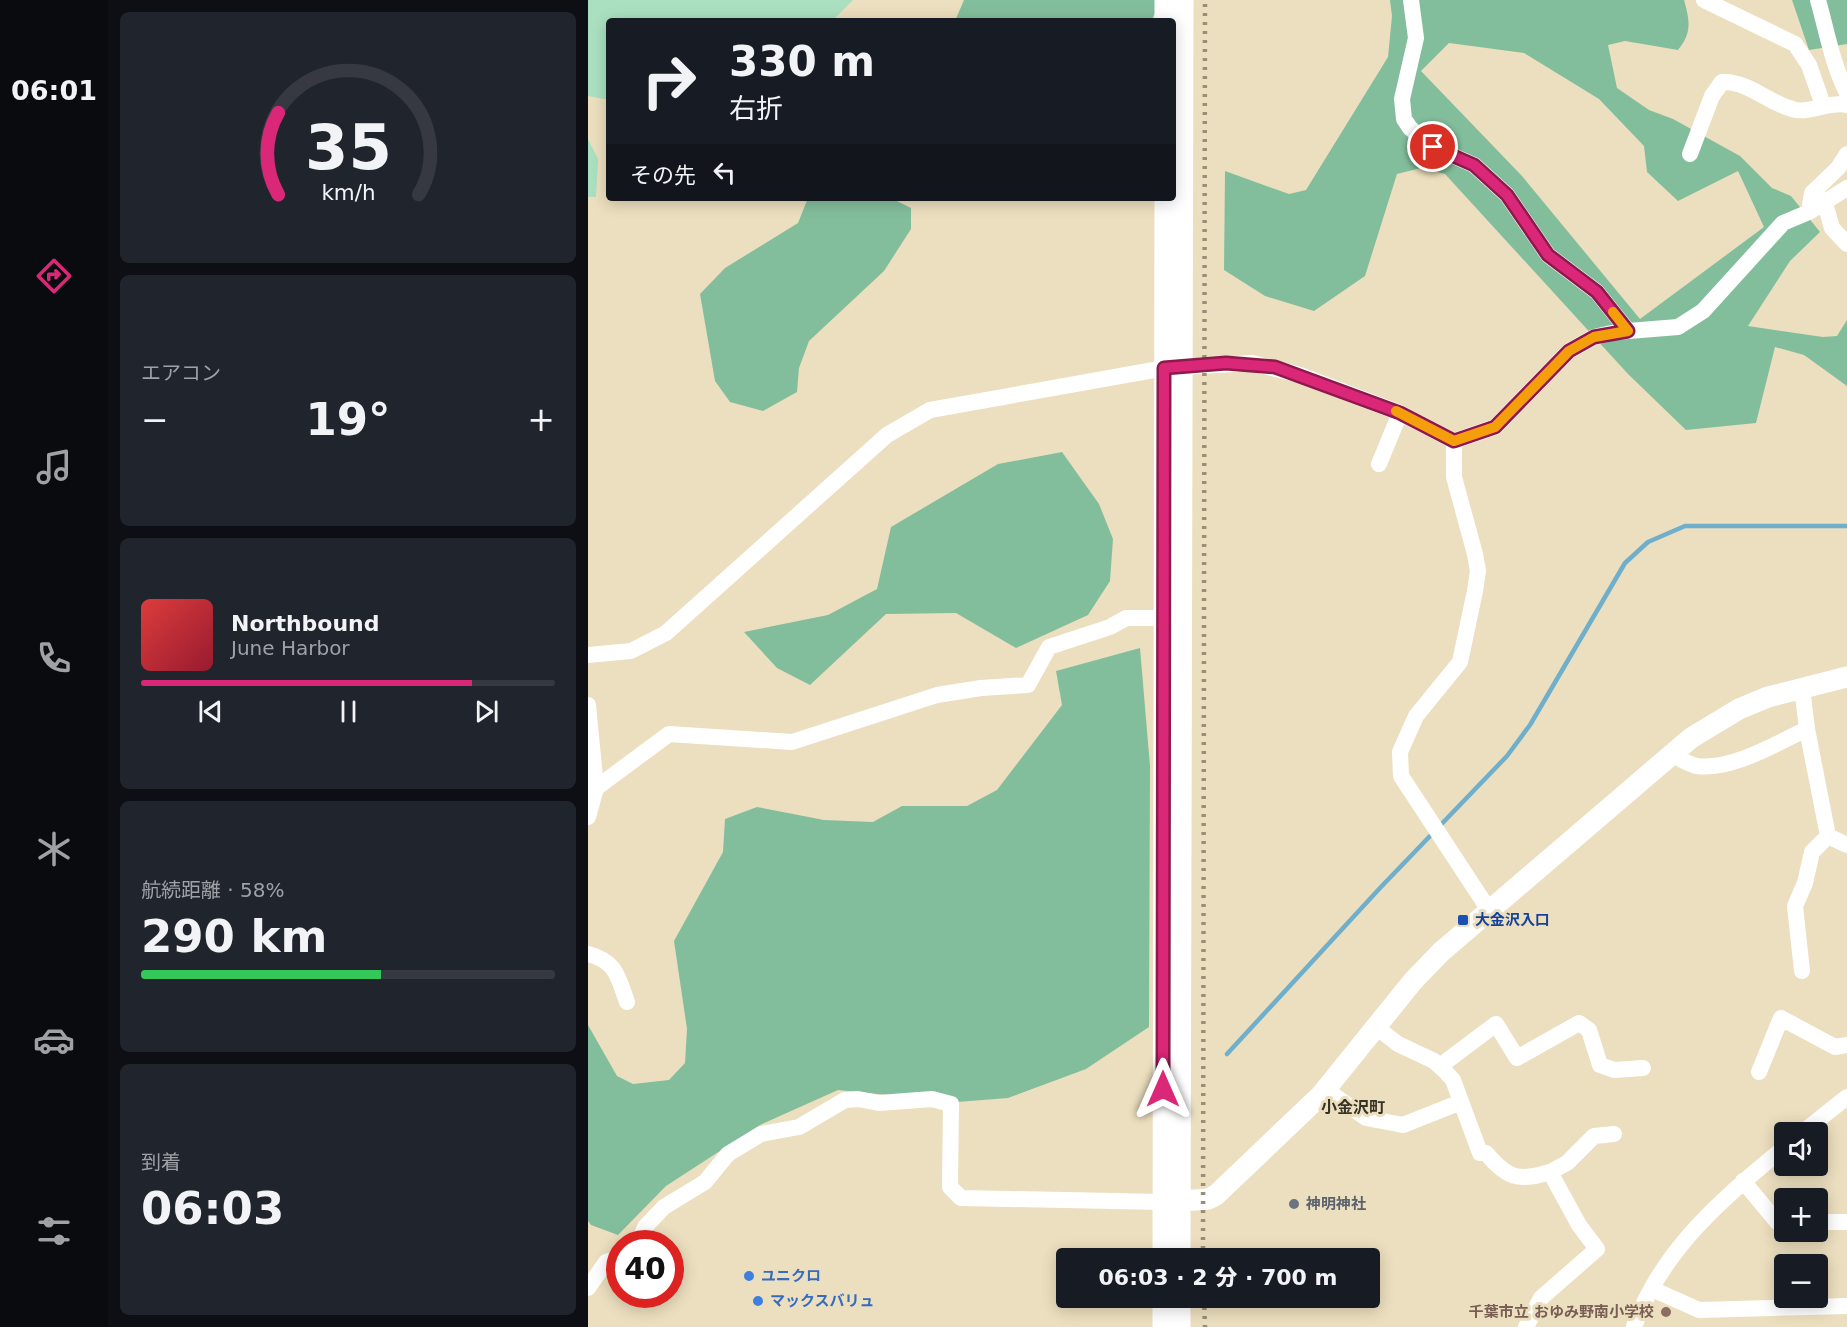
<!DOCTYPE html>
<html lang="ja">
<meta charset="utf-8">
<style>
body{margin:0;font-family:"DejaVu Sans","Noto Sans JP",sans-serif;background:#20242c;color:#f1f3f6;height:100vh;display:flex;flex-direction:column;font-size:22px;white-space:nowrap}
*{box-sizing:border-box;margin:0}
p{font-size:20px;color:#9ea1a6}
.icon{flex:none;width:33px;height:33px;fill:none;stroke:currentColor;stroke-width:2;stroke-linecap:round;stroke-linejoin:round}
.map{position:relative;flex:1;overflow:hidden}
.panel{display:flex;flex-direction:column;gap:12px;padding:12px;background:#0d0f14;width:480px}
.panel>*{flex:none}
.hud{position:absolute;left:18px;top:18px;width:570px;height:183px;border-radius:6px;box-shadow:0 3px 15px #0003;background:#171b24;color:#f1f3f6;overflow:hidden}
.tools{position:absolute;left:1186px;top:1122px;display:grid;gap:12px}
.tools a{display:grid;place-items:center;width:54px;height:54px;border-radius:6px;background:#171b24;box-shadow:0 3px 15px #0003;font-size:30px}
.speed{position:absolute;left:18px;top:1230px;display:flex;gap:12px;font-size:30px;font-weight:700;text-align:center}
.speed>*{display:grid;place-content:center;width:78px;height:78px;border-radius:50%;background:#171b24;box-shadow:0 3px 15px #0003;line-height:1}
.speed .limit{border:9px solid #d22;background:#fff;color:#111}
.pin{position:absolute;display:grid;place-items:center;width:51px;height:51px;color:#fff;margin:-26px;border:3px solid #fff;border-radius:50%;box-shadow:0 2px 6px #0007}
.me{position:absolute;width:66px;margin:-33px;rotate:0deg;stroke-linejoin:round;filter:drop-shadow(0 0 4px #0008)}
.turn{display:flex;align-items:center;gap:21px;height:126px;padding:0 24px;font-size:27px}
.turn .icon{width:78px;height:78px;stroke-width:2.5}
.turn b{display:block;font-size:42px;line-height:51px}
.then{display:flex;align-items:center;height:57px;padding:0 24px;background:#0003;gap:12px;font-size:22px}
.big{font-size:45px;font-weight:800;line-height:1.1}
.panel .widget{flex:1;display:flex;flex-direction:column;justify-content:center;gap:9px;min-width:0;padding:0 21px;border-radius:9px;background:#20242c}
.panel .dial{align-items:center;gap:0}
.dial svg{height:156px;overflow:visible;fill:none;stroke:#363941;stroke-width:7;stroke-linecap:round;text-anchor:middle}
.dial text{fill:#f1f3f6;stroke:none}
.song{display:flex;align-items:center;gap:18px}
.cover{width:72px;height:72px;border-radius:9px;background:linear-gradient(135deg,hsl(0 70% 55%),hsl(350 70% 35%))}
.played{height:6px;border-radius:3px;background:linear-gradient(90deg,#db2777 80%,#363941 80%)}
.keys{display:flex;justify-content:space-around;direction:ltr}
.heat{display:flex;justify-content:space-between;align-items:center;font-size:33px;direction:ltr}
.charge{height:9px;border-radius:4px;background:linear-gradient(90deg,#34c759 58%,#363941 0)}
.trip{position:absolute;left:468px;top:1248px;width:324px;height:60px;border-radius:6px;background:#171b24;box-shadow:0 3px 15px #0003;font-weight:800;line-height:60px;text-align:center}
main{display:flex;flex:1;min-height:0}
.tabs{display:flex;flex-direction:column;width:108px;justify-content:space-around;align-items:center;background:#090b0e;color:#9ea1a6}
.tabs .icon{width:42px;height:42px}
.tabs .selected{color:#db2777}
.tabs b{font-size:27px;color:#f1f3f6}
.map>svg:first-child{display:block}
.green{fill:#aae0c0}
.forest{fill:#83be9c;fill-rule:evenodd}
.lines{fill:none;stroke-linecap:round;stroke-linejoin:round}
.stream{stroke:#6fafcc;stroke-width:4.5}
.minor{stroke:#fff;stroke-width:16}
.tertiary{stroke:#fff;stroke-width:21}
.rail{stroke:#988f78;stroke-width:4.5;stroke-dasharray:3 6;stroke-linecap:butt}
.route-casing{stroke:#8e194d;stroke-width:15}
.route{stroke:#db2777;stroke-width:10}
.slow{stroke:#f59e0b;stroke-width:10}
.transit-dot{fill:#1a4fb4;stroke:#ecdfbf;stroke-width:2}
.worship-dot{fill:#6b7280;stroke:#ecdfbf;stroke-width:2}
.shop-dot{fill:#3f7fe0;stroke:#ecdfbf;stroke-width:2}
.education-dot{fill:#8d6e63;stroke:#ecdfbf;stroke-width:2}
.labels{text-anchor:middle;stroke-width:6;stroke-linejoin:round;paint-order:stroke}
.transit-label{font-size:15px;font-weight:bold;fill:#164399;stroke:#ecdfbf;text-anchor:start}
.worship-label{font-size:15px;font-weight:bold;fill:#5b616d;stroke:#ecdfbf;text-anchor:start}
.shop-label{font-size:15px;font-weight:bold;fill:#366cbe;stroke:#ecdfbf;text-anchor:start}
.education-label{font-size:15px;font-weight:bold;fill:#785e54;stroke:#ecdfbf;text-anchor:end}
.neighbourhood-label{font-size:16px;font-weight:bold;fill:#373226;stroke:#ecdfbf}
</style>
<main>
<nav class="tabs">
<b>06:01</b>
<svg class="icon selected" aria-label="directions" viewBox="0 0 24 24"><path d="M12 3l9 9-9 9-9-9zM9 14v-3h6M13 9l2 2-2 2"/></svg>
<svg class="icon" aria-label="music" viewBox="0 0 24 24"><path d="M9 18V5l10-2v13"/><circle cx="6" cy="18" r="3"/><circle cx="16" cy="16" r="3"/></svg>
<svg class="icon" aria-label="phone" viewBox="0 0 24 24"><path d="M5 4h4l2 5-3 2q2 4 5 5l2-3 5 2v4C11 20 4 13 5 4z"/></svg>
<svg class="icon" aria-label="climate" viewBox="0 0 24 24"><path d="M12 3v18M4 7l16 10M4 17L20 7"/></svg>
<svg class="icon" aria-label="car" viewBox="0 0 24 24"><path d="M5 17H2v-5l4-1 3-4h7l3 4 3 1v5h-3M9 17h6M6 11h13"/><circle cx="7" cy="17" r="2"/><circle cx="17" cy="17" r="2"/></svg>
<svg class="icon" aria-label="filters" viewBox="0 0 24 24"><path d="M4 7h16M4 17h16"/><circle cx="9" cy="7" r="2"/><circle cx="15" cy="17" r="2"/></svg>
</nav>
<section class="panel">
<div class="widget dial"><svg viewBox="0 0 100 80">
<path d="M14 69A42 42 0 1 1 86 69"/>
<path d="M14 69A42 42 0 0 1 14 27" stroke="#db2777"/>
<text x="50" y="56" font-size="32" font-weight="700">35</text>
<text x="50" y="72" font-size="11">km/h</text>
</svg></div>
<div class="widget"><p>エアコン</p>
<div class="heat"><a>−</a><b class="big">19°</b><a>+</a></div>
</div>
<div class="widget">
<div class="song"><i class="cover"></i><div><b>Northbound</b><p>June Harbor</p></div></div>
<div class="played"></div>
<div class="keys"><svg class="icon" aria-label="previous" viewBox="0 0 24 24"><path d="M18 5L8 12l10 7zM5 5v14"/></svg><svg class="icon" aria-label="pause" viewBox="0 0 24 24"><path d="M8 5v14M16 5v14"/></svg><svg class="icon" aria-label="next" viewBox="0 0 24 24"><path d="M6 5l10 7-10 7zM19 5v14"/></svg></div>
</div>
<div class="widget"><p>航続距離 · 58%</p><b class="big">290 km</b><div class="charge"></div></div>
<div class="widget"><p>到着</p><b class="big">06:03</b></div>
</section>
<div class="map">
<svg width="1259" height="1327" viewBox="0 0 1259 1327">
<rect width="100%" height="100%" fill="#ecdfbf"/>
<path class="green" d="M0 0H265L244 21H21V100L0 96Z
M0 139 10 159 8 197H0Z"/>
<path class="forest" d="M376 0H571V5L563 21H367Z
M802 0H1096C1102 21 1104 33 1090 50L1037 41 1020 45 1029 88 1061 110 1085 119 1152 156 1184 188 1203 196 1232 232 1202 261 1160 326 1235 337 1249 336 1259 320V386L1216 355 1187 347 1168 423 1098 430 1040 374 857 174 833 168 809 174 777 276 726 311 677 296 636 270 637 171 701 194 718 190 800 57 804 16ZM861 43 936 53 1011 99 1056 146 1059 172 1090 201 1150 171 1176 227 1052 319 934 176 833 71Z
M1204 0H1259V44L1221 50Z
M220 198H303L323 208V229L296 271 221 341 211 368 209 392 175 411 142 402 127 381 112 294 137 268 210 223Z
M474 452 511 504 525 539 522 581 500 615 428 648 368 613 298 614 222 685 189 668 156 632 240 615 289 589 303 527 410 464Z
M552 648 562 766 561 1027 498 1069 420 1098 369 1102 250 1090 172 1125 78 1186 30 1235 3 1225 0 1221V1025L29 1076 45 1084 81 1080 97 1063 99 1029 86 941 135 852 137 819 169 807 236 820 285 822 314 806H379L409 790 474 705 468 671Z"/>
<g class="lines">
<path class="stream" d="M639 1054 792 888 919 756 942 725 1037 563 1060 542 1097 526H1259"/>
<path class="minor" d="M823 0 828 38 814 99 816 119 822 128 845 147 886 165 919 195 960 255 1009 292 1040 331
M1116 0 1207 44 1221 65 1235 105
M1230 0C1239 32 1244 63 1259 93
M1102 154 1124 96 1134 82C1162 81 1182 105 1208 110 1223 113 1241 101 1259 105
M1236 200 1244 228 1259 244
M1221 212 1224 193 1250 168 1259 154
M866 441V477L887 554 890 571 887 591 872 662 828 716 812 752 813 776 901 910
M791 464 812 413
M0 655 43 651 78 633 299 435 342 410 577 368 664 363 712 375 812 413 866 441 907 427 981 351 1006 337 1028 332 1090 327 1115 311 1195 223 1221 212 1259 188
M1214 688 1219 729 1240 836
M0 705 8 788 0 817
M1083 754C1091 758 1101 765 1109 766 1143 771 1189 743 1219 729
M8 788 81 734 204 742 349 695 393 688 440 685 461 647 522 627 538 618H576
M1240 836 1259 845
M0 954C28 961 30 977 39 1002
M1214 971 1207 906 1217 883 1224 852 1240 836
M788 1027 810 1044 846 1061 856 1070 865 1080 892 1153H898C919 1178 930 1182 962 1172
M852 1066 908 1024 929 1058 991 1023 1001 1030 1012 1065 1026 1070 1055 1068
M1171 1072 1193 1018 1247 1047 1259 1045
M737 1089 778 1118 815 1125 873 1102
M1215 1132 1259 1097
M1155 1181 1189 1222H1197
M1230 1222H1259
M50 1244 57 1227 76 1207 117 1182 140 1154 173 1134 211 1127 257 1100 270 1099 291 1103 344 1099 363 1104 362 1187 373 1198 575 1202
M0 1288 18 1262 32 1258
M1064 1289 1111 1310 1259 1306
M938 1327 953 1298 1009 1249 991 1225 962 1172 979 1163 1006 1136 1026 1134
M1046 1327C1073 1250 1136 1197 1197 1147"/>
<path class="tertiary" d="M577 21V0
M581 1202 620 1199 628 1195 733 1095 825 981 853 952 1103 738 1151 709 1180 697 1259 677
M575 1258 577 198
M592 1258 595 0
M575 1298V1327
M592 1327V1298"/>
<path class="rail" d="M615 1258 617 0
M616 1298 617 1327"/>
</g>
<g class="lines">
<defs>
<path id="route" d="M575 1089 576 368 638 363 687 367 812 413 866 441 907 427 981 351 1006 337 1040 331 1009 292 960 255 919 195 886 165 845 147"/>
</defs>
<use href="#route" class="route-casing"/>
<use href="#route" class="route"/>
<path class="slow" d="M808 411 866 441 907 427 981 351 1006 337 1040 331 1025 312"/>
</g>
<rect class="transit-dot" x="869" y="914" width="12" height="12" rx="3"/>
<circle class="worship-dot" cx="706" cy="1204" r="6"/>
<g class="shop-dot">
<circle cx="161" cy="1276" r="6"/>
<circle cx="170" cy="1301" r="6"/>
</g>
<circle class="education-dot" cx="1078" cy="1312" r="6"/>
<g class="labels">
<g class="transit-label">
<text x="887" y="925">大金沢入口</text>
</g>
<g class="worship-label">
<text x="718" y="1209">神明神社</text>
</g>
<g class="shop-label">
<text x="173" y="1281">ユニクロ</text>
<text x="182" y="1306">マックスバリュ</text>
</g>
<g class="education-label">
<text x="1066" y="1317">千葉市立 おゆみ野南小学校</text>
</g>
<g class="neighbourhood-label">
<text x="765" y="1113">小金沢町</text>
</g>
</g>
</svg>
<div class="tools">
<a><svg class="icon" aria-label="sound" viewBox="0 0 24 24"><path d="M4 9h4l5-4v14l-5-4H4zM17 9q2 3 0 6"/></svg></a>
<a>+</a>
<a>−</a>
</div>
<div class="speed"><div class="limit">40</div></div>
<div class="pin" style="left:845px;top:147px;background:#d93025"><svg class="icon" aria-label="arrive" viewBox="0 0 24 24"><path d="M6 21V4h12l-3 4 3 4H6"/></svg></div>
<svg class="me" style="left:575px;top:1089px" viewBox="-20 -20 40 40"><path d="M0-17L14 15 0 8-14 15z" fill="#db2777" stroke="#fff" stroke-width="4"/></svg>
<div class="trip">06:03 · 2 分 · 700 m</div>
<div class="hud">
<div class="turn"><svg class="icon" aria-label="right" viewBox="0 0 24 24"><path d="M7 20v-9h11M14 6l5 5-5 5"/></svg><div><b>330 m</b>右折</div></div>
<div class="then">その先<svg class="icon" aria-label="left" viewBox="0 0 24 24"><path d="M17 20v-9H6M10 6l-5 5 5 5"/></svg></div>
</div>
</div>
</main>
